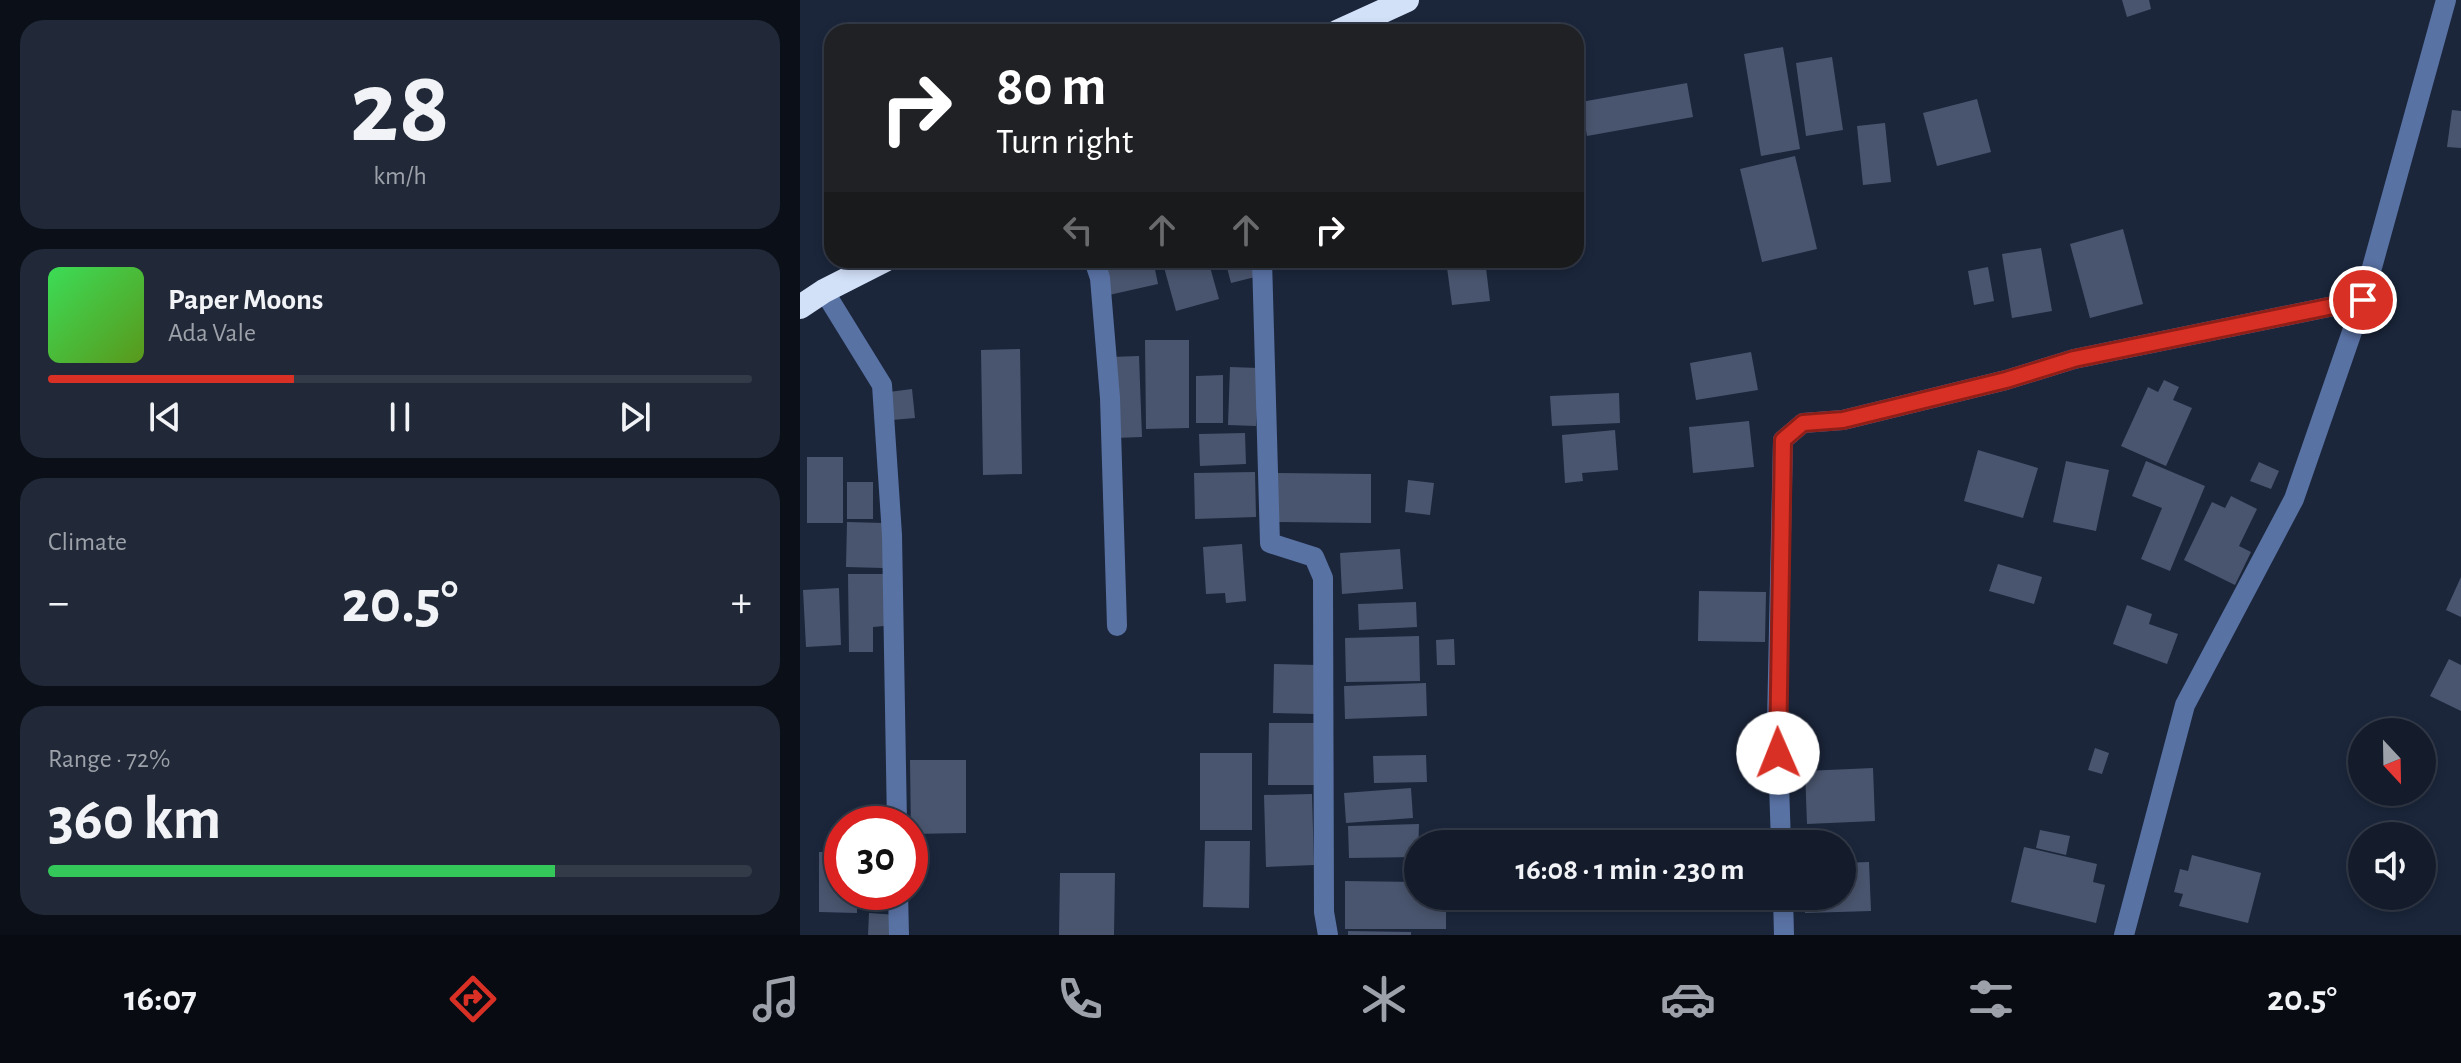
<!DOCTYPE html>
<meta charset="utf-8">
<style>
body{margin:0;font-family:"Alegreya Sans",sans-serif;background:#212938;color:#f1f3f6;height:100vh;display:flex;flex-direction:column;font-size:30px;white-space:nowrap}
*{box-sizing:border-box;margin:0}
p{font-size:26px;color:#9da1a9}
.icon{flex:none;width:44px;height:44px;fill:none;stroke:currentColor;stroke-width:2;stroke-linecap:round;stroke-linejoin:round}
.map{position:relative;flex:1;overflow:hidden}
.drawer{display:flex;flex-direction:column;gap:20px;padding:20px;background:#0b0f18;width:800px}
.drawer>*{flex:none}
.top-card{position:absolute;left:24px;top:24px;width:760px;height:244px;border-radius:24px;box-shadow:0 4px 12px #0003,0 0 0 2px #333a48;background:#202124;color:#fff;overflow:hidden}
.needle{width:52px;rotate:158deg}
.fabs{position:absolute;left:1548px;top:718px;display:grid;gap:16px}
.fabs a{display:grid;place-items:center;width:88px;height:88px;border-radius:50%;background:#141c2c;box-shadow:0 4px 12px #0003,0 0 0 2px #333a48;font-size:40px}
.speed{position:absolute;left:24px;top:806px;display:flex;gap:16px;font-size:40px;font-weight:700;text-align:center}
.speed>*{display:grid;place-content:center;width:104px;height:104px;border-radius:50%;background:#141c2c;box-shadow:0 4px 12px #0003,0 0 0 2px #333a48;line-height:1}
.speed .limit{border:12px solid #d22;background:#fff;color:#111}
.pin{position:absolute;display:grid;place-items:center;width:68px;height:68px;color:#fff;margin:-34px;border:4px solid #fff;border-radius:50%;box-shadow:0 2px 8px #0007}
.me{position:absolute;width:88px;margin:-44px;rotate:359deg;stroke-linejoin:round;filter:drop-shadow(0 0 6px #0008)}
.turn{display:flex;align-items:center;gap:28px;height:168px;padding:0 40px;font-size:36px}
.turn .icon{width:104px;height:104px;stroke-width:2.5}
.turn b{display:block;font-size:56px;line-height:68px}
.lanes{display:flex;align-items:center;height:76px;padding:0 40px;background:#0003;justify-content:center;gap:40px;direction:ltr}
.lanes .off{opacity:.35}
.big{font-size:60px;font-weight:700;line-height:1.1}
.drawer .widget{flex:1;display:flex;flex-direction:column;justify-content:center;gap:12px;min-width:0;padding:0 28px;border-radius:24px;background:#212938}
.drawer .dial{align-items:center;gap:0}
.dial b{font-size:104px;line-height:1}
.song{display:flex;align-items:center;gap:24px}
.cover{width:96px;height:96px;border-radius:12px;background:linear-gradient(135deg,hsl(130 70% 55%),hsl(90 70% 35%))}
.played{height:8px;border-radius:4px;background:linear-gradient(90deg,#d93025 35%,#333a48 35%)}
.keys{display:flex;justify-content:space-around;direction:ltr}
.heat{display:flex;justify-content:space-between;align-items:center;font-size:44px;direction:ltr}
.charge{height:12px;border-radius:6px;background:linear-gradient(90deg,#34c759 72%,#333a48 0)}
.trip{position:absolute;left:604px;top:830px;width:452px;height:80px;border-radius:40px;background:#141c2c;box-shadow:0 4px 12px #0003,0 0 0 2px #333a48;font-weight:700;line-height:80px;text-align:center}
.tabs{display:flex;height:128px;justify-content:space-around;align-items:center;background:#080b12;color:#9da1a9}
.tabs .icon{width:56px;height:56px}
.tabs .on{color:#d93025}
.tabs b{font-size:36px;color:#f1f3f6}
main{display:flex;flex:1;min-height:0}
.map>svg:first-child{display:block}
.building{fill:#49556e}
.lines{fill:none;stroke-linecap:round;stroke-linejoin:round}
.minor{stroke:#5972a4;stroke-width:20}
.highway{stroke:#d2e0f8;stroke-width:24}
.route-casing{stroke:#8d1f18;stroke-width:20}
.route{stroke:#d93025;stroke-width:14}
</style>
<main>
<section class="drawer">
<div class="widget dial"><b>28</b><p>km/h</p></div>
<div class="widget">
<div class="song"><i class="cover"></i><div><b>Paper Moons</b><p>Ada Vale</p></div></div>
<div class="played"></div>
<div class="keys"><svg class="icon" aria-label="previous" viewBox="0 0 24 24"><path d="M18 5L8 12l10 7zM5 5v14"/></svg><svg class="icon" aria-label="pause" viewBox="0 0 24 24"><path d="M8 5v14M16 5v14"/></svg><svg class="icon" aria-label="next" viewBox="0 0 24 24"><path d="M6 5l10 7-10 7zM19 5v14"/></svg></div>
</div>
<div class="widget"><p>Climate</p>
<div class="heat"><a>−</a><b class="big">20.5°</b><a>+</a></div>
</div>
<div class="widget"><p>Range · 72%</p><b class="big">360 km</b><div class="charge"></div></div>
</section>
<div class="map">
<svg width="1661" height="935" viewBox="0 0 1661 935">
<rect width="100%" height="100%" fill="#1b263b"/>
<path class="building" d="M1322 0H1349L1351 9 1327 17Z
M983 47 1000 149 961 156 944 54Z
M1032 57 1043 130 1006 136 996 63Z
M887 83 893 117 787 136 781 102Z
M1177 99 1191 152 1137 166 1123 113Z
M1652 110 1661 111V148L1647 147Z
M1085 123 1091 182 1063 185 1057 126Z
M995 156 1017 249 962 262 940 169Z
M1323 229 1343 304 1290 318 1270 244Z
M1241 248 1252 311 1212 318 1202 254Z
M316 260H353L358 284 309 295 302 263Z
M362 260H408L419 299 376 311Z
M425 260H451L455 277 431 283Z
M646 260H685L690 301 652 305Z
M1188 267 1194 301 1174 305 1168 271Z
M345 340H389V428L346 429Z
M220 349 222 474 183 475 181 350Z
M951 352 958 390 896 400 890 363Z
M339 356 342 437 314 438 310 357Z
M430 367 459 368 456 426 428 425Z
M423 375V423H396V376Z
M1364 380 1379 387 1373 400 1392 408 1366 466 1321 446 1348 387 1358 392Z
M112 389 115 418 92 420 89 392Z
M819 393 820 423 752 426 750 396Z
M949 421 954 467 893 473 889 427Z
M815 430 818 470 782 473 783 481 765 483 762 435Z
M445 433 446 464 400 466 399 434Z
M1178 450 1238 468 1223 518 1164 501Z
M7 457H43V523H7Z
M1266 461 1309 470 1296 531 1253 522Z
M1346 461 1405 486 1370 571 1341 559 1362 508 1332 496Z
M1459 462 1479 471 1471 489 1450 481Z
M455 472 456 517 395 519 394 473Z
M478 473 571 474V523L478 522Z
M608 480 634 483 630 515 605 512Z
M47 482H73V519H47Z
M1431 496 1457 509 1439 546 1451 552 1435 585 1384 560 1412 502 1425 508Z
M47 522 83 523V568L46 567Z
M442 544 446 601 426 603 425 593 406 594 403 547Z
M600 549 603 589 542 594 540 553Z
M1198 564 1242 577 1234 604 1189 591Z
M48 574H84V626L73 627V652H49Z
M1661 577V617L1646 610Z
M39 588 41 645 6 647 3 590Z
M899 591 966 592 965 642 898 641Z
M616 602 617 627 559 630 558 604Z
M1327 605 1352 614 1349 624 1378 634 1367 664 1313 644Z
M619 636 620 681 546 682 545 638Z
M654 639 655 665H637L636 640Z
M1649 659 1661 665V711L1630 696Z
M474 664 518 665 517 714 473 713Z
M626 683 627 716 545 719 544 686Z
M469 723H516L515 785H468Z
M1295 748 1309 753 1302 774 1288 770Z
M400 753H452V830H400Z
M626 755 627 782 574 783 573 756Z
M110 760H166V833L111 834Z
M1073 768 1075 821 1007 824 1005 771Z
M611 788 613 818 546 823 544 793Z
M512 794 514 865 466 867 464 795Z
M619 824 618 857 549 858 548 826Z
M1240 830 1270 836 1266 855 1236 848Z
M970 831V844H905V832Z
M405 841H450L449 908 403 907Z
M1224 847 1297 864 1293 882 1305 885 1296 923 1211 902Z
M19 852H42V892H57V913L19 912Z
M1392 855 1461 873 1448 923 1379 906 1383 894 1374 892 1380 869 1388 871Z
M1069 862 1071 911 1005 913 1004 896H1042V863Z
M260 873H315L314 935H259Z
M545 881 618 882V896H646V929H545Z
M905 896H970V899L905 900Z
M69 913 97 915 95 935H68Z
M548 931 611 932V935H548Z"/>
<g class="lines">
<path class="minor" d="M294 260 300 278 310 398 317 626
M462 260 470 543 514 557 523 578 524 912 528 935
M24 291 82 385 92 535 97 824
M981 844 977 723 983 440 1003 423 1043 420 1206 380 1274 359 1563 300
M98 892 99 935
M983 896 984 935
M1324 935 1385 705 1494 499 1563 300 1646 0"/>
<path class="highway" d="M537 32 607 0
M0 307 24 291 85 260"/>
</g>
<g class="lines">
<defs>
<path id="route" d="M978 753 983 440 1003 423 1043 420 1206 380 1274 359 1563 300"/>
</defs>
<use href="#route" class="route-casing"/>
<use href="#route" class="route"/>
</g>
</svg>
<div class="fabs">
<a><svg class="needle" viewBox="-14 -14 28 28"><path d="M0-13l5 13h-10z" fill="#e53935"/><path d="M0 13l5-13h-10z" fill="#9da1a9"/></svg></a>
<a><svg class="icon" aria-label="sound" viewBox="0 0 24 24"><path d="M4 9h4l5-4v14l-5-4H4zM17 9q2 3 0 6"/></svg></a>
</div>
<div class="speed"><div class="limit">30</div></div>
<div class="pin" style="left:1563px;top:300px;background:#d93025"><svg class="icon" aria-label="arrive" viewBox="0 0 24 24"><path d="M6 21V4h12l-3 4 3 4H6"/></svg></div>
<svg class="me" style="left:978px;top:753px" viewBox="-20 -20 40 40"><circle r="19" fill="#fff"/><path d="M0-13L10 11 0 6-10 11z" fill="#d93025"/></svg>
<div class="trip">16:08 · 1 min · 230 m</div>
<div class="top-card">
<div class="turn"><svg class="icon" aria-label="right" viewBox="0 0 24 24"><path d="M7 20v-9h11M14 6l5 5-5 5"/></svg><div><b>80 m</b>Turn right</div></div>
<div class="lanes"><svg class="icon off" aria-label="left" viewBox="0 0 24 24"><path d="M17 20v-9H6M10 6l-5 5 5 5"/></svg><svg class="icon off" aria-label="ahead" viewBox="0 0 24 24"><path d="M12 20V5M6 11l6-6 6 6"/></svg><svg class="icon off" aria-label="ahead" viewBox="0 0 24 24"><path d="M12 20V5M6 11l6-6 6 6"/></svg><svg class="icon" aria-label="right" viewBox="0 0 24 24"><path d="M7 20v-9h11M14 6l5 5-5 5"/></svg></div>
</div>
</div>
</main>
<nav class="tabs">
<b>16:07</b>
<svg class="icon on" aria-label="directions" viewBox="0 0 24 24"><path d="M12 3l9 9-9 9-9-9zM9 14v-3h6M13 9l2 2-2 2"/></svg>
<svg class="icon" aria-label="music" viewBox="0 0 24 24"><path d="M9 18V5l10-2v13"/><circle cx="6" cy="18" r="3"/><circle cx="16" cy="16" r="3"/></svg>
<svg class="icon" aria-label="phone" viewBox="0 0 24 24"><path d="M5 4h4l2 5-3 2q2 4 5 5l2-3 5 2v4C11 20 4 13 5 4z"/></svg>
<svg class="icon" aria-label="climate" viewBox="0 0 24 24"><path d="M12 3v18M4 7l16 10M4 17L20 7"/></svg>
<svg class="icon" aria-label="car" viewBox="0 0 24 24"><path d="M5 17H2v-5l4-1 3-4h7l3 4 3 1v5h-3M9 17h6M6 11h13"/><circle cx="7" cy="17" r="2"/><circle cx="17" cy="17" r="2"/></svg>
<svg class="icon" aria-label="filters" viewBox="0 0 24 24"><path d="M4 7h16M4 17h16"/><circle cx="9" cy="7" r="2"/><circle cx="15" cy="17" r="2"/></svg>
<b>20.5°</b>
</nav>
